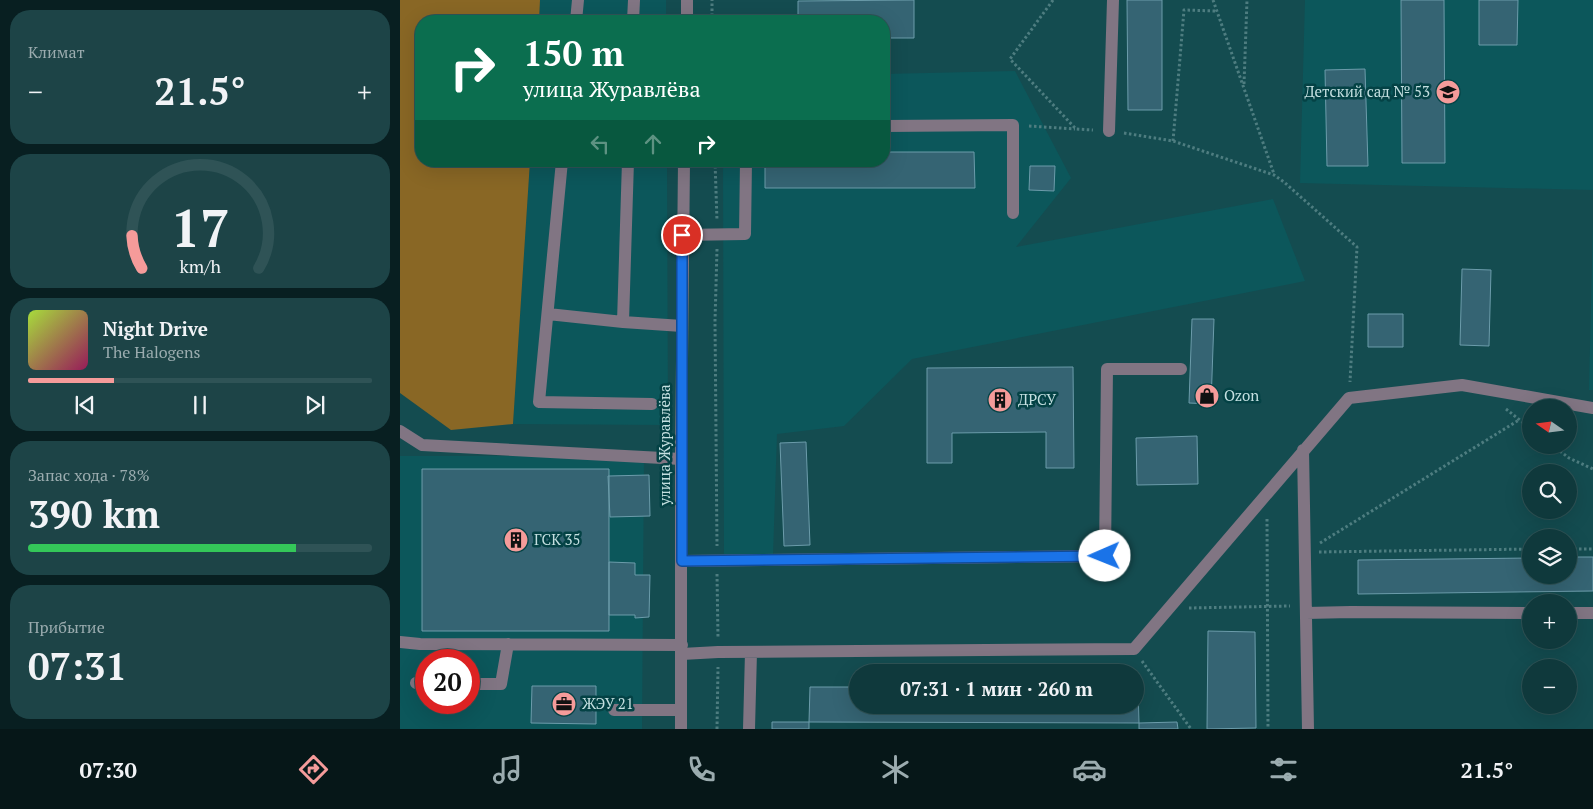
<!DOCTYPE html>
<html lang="ru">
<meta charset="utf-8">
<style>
body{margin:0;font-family:"PT Serif",serif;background:#1d4447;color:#f1f3f6;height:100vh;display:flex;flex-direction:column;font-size:19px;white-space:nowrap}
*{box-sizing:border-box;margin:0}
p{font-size:16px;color:#9bacaf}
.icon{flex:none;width:28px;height:28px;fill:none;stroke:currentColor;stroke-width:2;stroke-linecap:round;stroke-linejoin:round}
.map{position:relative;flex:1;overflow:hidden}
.panel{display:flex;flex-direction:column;gap:10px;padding:10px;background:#081f21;width:400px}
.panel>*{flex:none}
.guide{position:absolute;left:15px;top:15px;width:475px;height:152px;border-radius:20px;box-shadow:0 5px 20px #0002,0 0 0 1px #2f5356;background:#0b6e4f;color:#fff;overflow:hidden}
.needle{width:32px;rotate:284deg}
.fabs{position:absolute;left:1122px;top:399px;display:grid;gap:10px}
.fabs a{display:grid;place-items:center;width:55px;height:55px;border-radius:50%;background:#0f393c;box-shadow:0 5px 20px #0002,0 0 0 1px #2f5356;font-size:25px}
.speed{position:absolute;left:15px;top:649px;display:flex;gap:10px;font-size:25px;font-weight:700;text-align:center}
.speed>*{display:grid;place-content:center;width:65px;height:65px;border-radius:50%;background:#0f393c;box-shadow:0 5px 20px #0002,0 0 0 1px #2f5356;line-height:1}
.speed .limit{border:8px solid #d22;background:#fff;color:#111}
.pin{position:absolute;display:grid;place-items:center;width:42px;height:42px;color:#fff;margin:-21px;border:2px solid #fff;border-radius:50%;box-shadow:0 1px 5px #0007}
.me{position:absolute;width:55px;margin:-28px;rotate:269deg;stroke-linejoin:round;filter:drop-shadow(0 0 4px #0008)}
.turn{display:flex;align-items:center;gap:18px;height:105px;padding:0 25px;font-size:22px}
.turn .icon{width:65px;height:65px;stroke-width:2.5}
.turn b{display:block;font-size:35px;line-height:42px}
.lanes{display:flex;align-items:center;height:48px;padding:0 25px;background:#0003;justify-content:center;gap:25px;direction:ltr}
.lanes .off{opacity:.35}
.big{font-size:38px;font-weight:700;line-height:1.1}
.panel .tile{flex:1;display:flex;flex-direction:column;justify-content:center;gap:8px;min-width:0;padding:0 18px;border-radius:20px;background:#1d4447}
.panel .dial{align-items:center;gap:0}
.dial svg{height:130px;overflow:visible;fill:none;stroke:#2f5356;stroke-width:7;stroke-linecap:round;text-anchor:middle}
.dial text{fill:#f1f3f6;stroke:none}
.song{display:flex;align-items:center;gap:15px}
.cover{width:60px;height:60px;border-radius:8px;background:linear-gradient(135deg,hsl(80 70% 55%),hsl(330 70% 35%))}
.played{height:5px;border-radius:2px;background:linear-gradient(90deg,#f59b9a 25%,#2f5356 25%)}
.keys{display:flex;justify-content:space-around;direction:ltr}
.heat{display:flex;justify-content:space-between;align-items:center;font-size:28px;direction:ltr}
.charge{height:8px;border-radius:4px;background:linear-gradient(90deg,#34c759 78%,#2f5356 0)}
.trip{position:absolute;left:449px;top:664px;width:295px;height:50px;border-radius:25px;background:#0f393c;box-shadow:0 5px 20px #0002,0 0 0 1px #2f5356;font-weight:700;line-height:50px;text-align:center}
.tabs{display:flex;height:80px;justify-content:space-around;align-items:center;background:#061718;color:#9bacaf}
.tabs .icon{width:35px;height:35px}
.tabs .on{color:#f59b9a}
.tabs b{font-size:22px;color:#f1f3f6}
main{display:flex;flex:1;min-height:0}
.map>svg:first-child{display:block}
.built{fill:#0c575b;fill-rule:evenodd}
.forest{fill:#896725}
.building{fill:#356473;stroke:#6c9cab}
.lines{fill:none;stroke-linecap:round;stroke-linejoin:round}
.path{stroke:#4e7d80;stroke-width:3;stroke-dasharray:2.5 2.5;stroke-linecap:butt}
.minor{stroke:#817583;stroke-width:12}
.route-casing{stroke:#114b97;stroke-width:12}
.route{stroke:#1a73e8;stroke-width:9}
.labels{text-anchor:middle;stroke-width:5;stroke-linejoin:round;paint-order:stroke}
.poi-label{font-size:15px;fill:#c4dfe0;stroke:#044245;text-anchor:start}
.street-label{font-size:15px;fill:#c4dfe0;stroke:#044245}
</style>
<main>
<section class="panel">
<div class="tile"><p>Климат</p>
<div class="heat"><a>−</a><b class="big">21.5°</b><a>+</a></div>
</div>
<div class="tile dial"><svg viewBox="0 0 100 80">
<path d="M14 69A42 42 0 1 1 86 69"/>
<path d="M14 69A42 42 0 0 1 8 49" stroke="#f59b9a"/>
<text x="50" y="56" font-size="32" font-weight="700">17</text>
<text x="50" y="72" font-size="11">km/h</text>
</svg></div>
<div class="tile">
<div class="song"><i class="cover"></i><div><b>Night Drive</b><p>The Halogens</p></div></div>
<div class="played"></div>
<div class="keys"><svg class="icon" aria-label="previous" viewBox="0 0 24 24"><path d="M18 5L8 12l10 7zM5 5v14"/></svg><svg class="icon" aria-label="pause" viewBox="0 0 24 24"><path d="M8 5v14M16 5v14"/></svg><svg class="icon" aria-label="next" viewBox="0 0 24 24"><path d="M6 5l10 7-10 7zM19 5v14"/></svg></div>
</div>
<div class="tile"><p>Запас хода · 78%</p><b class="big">390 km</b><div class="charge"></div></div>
<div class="tile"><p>Прибытие</p><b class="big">07:31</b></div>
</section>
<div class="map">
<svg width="1193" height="729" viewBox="0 0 1193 729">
<rect width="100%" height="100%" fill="#144c50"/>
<path class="built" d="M140 0H266V21H139Z
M905 0H1193V190L900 183Z
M615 71 671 178 616 247 873 199 905 281 512 359 444 426 377 434 373 556 324 554 323 161H484V74Z
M130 161H267L268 425 113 424Z
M1193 218V390H1189Z
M0 456H244L242 729H0ZM26 660H69V702H26Z"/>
<path class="forest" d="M0 0H140L139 21H21V161H130L113 424 51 430 0 393Z"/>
<path class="building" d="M514 0V38H484V21H398V1Z
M727 0H762V110H728Z
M1001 0H1044L1045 163H1002Z
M1079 0H1118L1117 45H1079Z
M965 69 968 166H927L925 70Z
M484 152H574L575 188H365V161H484Z
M630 166H655L654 191 629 190Z
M1062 269 1091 270 1089 346 1060 345Z
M968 314H1003V347H968Z
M792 319H814L811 404 789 403Z
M673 367 674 468H646V432L552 433V463H527V368Z
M797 436 798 484 737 485 736 438Z
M406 442 410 545 384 546 380 443Z
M22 469H209V631H22Z
M249 475 250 516 210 517 208 476Z
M1169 557H1193V591L958 594V560L1131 558V575H1169Z
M209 562 235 563V575H250L249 617 235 618V615H209Z
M808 631 855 632 856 728 807 729Z
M132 686H196V724L131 723Z
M410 687H458V705H735V688H738L739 723 409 722Z
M372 722H409V729H372Z
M777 722 778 729H739V723Z"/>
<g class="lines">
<path class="path" d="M653 0 610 59 676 129 693 130
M813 0 874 174
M312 21V0
M844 84 847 0
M629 126 675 129
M724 133 773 141 874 175 884 182 957 247 950 382
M773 141 784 10 816 11
M315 161 317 221
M317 249 315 321 317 546
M1106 409 1131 429
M1152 445 1169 458 1193 469
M867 519 868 729
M920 543 1119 420
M1169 549H1193
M919 552 1131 549
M317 574 318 638
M789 608 890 606
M742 661 791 729
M317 729 318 667"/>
<path class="minor" d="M176 21 178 0
M233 21 234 0
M287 21V0
M484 126 613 125V213
M709 131 713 0
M162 161 139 402 252 404
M282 235 345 234 346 161
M148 314 223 322 282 326
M223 322 228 161
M0 431 22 445 281 459
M903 450 908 729
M282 561 705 556 707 369H781
M906 613 951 612 1131 613
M1169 613H1193
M0 642 20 644 282 645
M282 654 318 652 734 649 949 398 1062 385 1193 408
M16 683 26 684
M69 684H101L108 644
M214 710H281
M281 729V459L284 161
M349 729 351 652"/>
</g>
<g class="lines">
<defs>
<path id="route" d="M282 235V561L705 556"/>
</defs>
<use href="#route" class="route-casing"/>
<use href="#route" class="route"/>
</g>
<defs>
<symbol id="school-disc" viewBox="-11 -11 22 22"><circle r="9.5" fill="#f59b9a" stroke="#044245"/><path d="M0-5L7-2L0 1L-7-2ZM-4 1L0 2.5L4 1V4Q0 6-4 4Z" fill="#111"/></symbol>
<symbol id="shop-disc" viewBox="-11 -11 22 22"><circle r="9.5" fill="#f59b9a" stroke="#044245"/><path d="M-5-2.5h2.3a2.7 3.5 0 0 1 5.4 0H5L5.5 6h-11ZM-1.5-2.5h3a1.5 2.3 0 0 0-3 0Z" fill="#111"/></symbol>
<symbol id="building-disc" viewBox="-11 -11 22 22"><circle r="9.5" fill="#f59b9a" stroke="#044245"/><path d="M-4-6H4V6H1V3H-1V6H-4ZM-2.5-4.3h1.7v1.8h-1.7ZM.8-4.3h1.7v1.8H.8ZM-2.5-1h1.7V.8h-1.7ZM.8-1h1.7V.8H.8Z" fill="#111"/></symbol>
<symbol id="office-disc" viewBox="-11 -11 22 22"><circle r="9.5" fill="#f59b9a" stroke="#044245"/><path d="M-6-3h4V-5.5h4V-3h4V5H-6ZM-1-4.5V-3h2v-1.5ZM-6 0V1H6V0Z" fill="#111"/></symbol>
</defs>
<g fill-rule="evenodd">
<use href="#school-disc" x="1034" y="78" width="28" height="28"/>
<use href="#shop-disc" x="793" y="382" width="28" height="28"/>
<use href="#building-disc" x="586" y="386" width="28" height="28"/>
<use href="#building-disc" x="102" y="526" width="28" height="28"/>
<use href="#office-disc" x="150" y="690" width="28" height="28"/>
</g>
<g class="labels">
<g class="poi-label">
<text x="1030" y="97" text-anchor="end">Детский сад № 53</text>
<text x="824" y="401">Ozon</text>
<text x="618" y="405">ДРСУ</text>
<text x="134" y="545">ГСК 35</text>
<text x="182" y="709">ЖЭУ 21</text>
</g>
<g class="street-label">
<text transform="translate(265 445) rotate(-90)" y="5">улица Журавлёва</text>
</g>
</g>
</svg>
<div class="fabs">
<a><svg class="needle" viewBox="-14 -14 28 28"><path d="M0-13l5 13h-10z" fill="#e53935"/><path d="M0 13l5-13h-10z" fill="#9bacaf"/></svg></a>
<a><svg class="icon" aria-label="search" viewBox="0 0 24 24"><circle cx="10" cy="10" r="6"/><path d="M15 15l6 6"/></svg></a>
<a><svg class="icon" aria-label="layers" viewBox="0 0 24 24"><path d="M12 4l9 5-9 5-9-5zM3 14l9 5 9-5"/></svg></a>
<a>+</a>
<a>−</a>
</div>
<div class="speed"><div class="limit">20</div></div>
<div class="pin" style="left:282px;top:235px;background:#d93025"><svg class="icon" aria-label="arrive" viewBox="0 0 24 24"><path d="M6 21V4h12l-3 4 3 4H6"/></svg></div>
<svg class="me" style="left:705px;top:556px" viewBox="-20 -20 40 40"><circle r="19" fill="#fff"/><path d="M0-13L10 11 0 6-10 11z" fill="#1a73e8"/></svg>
<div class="trip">07:31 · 1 мин · 260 m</div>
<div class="guide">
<div class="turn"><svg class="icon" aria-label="right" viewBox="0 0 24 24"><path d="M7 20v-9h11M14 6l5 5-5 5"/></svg><div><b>150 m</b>улица Журавлёва</div></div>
<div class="lanes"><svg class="icon off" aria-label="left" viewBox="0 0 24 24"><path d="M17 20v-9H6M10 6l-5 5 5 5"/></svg><svg class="icon off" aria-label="ahead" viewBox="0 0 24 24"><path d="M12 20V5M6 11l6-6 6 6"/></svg><svg class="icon" aria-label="right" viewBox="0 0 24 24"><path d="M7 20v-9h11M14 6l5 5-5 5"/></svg></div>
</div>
</div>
</main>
<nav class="tabs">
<b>07:30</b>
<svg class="icon on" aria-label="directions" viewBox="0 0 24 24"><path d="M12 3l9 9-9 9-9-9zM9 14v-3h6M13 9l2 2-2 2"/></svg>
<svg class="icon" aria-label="music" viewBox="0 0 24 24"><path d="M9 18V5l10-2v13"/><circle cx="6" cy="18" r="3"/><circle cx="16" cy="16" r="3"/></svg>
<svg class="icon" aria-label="phone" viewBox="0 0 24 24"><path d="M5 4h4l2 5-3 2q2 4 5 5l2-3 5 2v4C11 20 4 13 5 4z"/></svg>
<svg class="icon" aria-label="climate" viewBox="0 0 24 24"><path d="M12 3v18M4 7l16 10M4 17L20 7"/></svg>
<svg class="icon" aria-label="car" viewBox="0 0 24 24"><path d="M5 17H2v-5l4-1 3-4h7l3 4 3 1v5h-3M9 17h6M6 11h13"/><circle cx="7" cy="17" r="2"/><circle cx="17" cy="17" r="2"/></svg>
<svg class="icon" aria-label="filters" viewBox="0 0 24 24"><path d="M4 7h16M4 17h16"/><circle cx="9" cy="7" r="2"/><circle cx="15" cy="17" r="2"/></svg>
<b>21.5°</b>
</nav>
